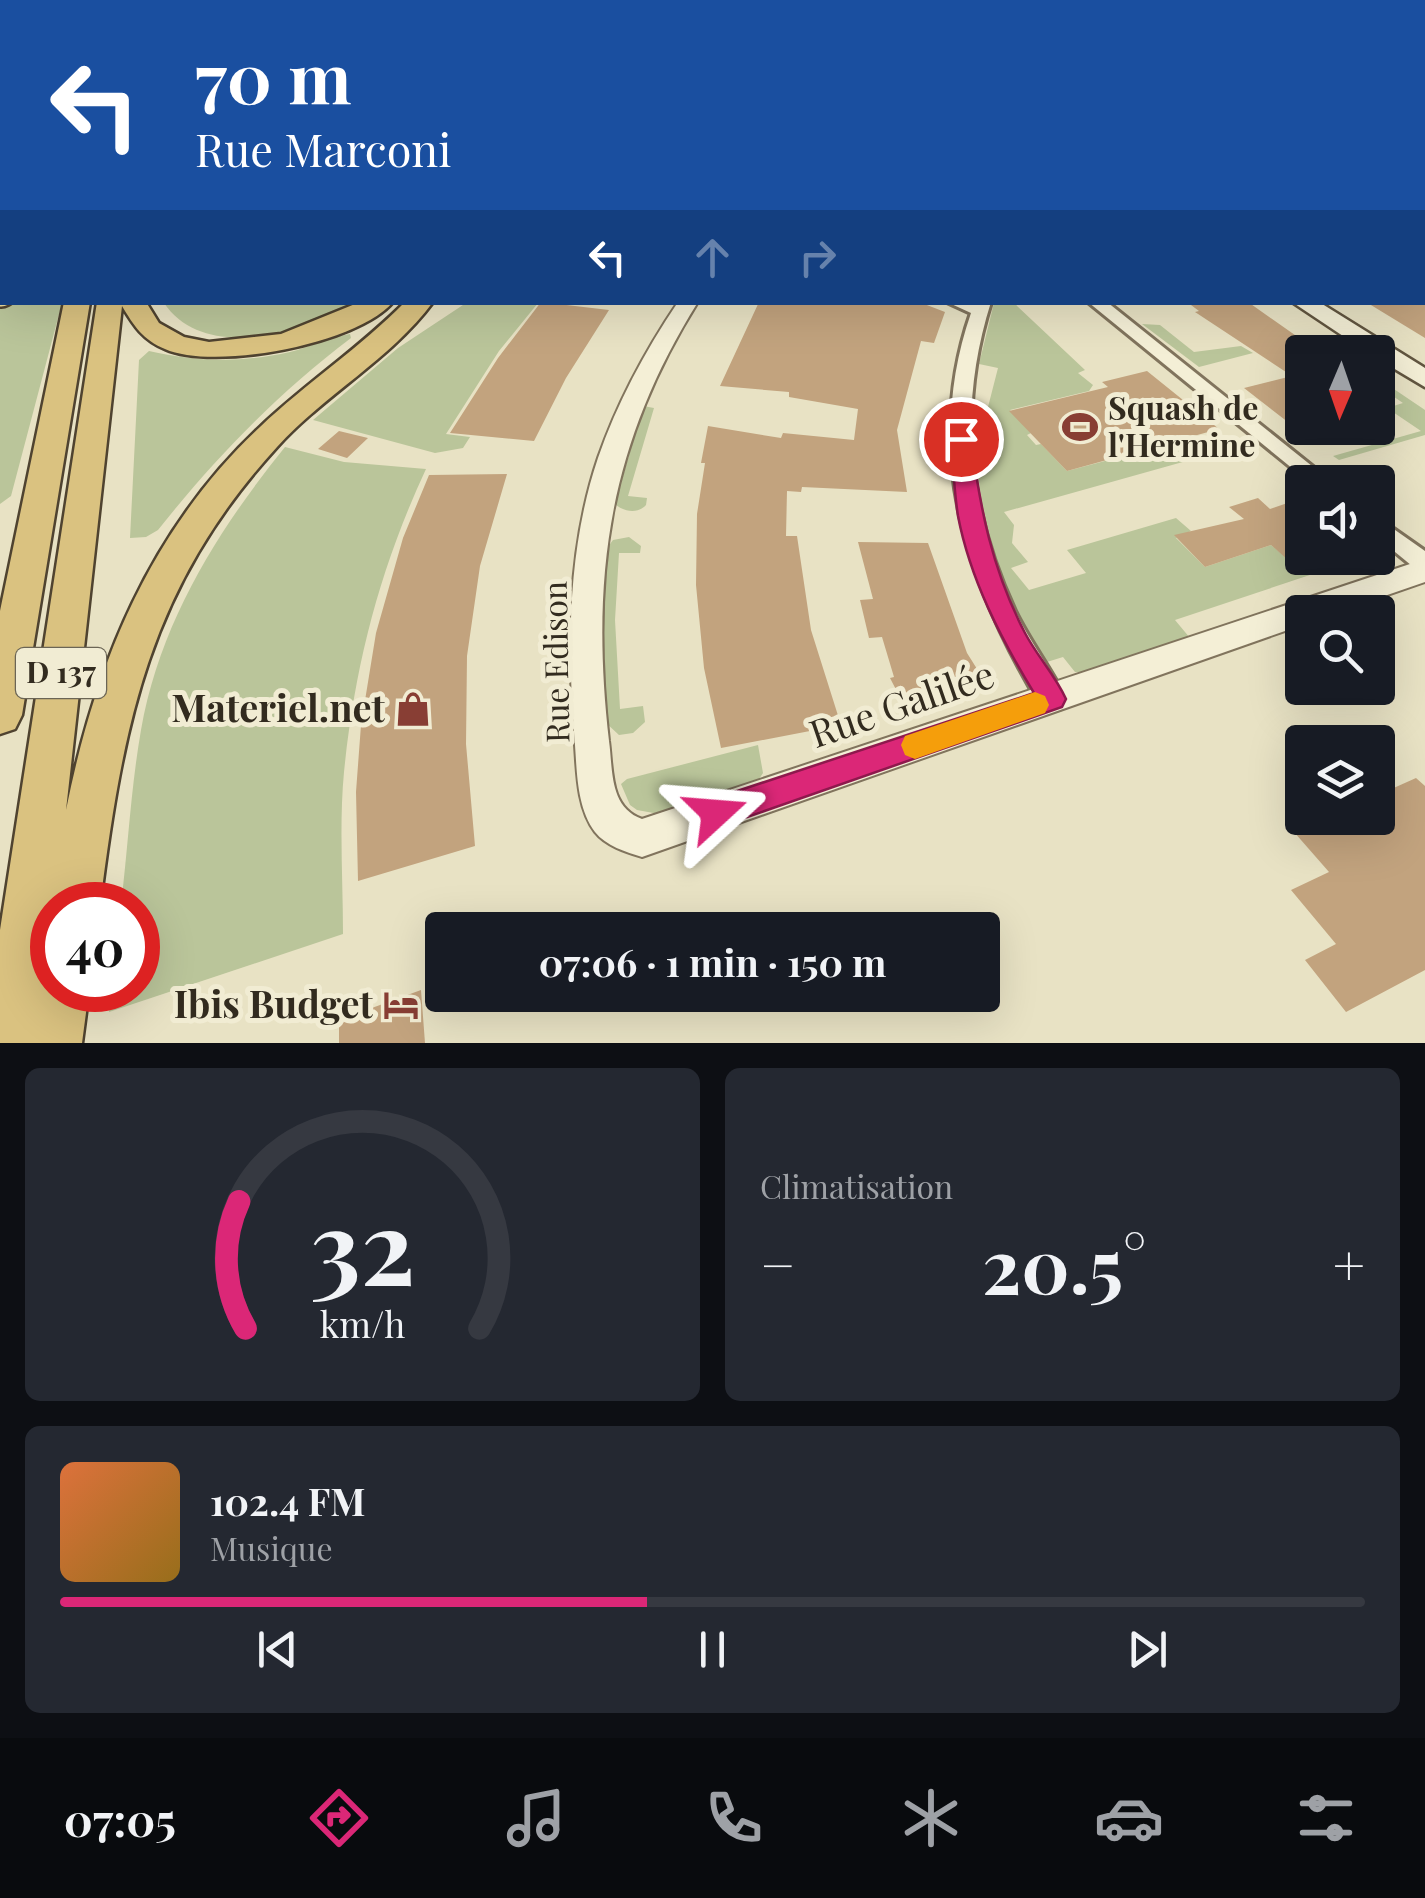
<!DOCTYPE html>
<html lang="fr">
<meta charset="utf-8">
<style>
body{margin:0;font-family:"Playfair Display",serif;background:#242831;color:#f1f3f6;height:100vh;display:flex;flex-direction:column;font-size:38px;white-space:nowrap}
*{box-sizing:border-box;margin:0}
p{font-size:32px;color:#9ea1a6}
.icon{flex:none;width:55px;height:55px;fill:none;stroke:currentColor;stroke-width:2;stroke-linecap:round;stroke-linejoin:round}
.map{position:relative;height:1043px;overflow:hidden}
.drawer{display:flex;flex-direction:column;gap:25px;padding:25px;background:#0d0f14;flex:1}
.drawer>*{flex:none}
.hud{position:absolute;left:0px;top:0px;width:1425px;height:305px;box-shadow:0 10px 40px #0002;background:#1a4fa0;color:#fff;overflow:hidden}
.needle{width:65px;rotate:182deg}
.buttons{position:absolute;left:1285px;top:335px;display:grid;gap:20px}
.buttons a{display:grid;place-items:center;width:110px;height:110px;border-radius:10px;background:#171b24;box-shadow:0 10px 40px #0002;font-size:50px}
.speed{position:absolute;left:30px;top:882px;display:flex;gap:20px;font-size:50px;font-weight:700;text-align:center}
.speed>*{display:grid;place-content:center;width:130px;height:130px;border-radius:50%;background:#171b24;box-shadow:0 10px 40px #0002;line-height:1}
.speed .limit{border:15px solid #d22;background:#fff;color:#111}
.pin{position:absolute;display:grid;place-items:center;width:85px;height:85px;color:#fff;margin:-42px;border:5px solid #fff;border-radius:50%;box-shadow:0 2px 10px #0007}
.me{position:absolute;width:110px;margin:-55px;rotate:71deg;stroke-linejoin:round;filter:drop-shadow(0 0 8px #0008)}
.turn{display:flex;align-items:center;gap:35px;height:210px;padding:0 30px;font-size:45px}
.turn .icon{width:130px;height:130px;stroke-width:2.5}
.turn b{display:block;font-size:70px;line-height:85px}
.lanes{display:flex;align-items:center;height:95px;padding:0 30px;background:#0003;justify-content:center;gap:50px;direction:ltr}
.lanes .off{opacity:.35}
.big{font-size:75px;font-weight:700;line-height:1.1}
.drawer .widget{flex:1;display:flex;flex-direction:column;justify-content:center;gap:15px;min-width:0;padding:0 35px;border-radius:15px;background:#242831}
.drawer .dial{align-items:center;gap:0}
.dial svg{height:260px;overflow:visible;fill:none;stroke:#363941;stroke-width:7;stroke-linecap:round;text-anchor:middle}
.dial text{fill:#f1f3f6;stroke:none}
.song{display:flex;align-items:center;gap:30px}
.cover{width:120px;height:120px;border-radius:15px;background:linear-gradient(135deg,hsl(20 70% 55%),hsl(40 70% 35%))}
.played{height:10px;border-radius:5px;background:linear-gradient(90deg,#db2777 45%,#363941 45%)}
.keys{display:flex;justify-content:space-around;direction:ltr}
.heat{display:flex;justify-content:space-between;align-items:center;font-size:55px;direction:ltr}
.drawer .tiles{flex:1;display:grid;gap:25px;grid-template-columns:1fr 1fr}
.widget:last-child{grid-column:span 2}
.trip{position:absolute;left:425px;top:912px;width:575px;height:100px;border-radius:10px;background:#171b24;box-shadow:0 10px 40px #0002;font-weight:700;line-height:100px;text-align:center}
.tabs{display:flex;height:160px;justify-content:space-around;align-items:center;background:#090b0e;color:#9ea1a6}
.tabs .icon{width:70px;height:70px}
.tabs .current{color:#db2777}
.tabs b{font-size:45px;color:#f1f3f6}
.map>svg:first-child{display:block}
.green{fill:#bac59a}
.building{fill:#c2a37e}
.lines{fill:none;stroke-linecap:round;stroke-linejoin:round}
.minor-casing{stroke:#81745d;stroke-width:6}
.tertiary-casing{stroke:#81745d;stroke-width:4}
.secondary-casing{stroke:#625640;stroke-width:5}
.primary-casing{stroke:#4f4330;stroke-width:40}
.trunk-casing{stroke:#4f4330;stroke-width:5}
.minor{fill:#f4efd6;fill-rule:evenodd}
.tertiary{fill:#f4efd6;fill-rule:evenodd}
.secondary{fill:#f4efd6;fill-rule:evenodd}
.primary{stroke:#e7daa0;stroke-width:35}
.trunk{fill:#dac280;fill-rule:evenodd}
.route{fill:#db2777;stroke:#8e194d;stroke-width:2.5}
.slow{fill:#f59e0b}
.labels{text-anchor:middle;stroke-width:10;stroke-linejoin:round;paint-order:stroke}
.shield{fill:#f1ecd3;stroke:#6b6555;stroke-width:2.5}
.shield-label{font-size:30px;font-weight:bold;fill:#322b1f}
.poi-label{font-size:32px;font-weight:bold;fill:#322b1f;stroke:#f1ecd3;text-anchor:start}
.street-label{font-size:32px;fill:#322b1f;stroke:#f1ecd3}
.near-street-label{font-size:38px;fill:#322b1f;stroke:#f1ecd3}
.near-poi-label{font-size:38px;font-weight:bold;fill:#322b1f;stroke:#f1ecd3;text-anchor:end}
</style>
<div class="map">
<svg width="1425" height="1043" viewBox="0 0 1425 1043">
<rect width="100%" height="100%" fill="#e8e2c4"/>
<path class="green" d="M0 299 2 302 62 303 11 496 0 504Z
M164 303H352C301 334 204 362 164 303Z
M466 303H538L499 351 446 434 470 437 463 448 435 453 313 420 398 348Z
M994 303H1014L1085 370 1078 373 1093 385 1089 391 1010 410 1031 433 1027 435 1036 445 1041 444 1067 471 1173 443 1197 458 1004 512 1014 525 1012 543 1028 562 1011 568 1029 590 1086 573 1067 550 1176 518 1191 531 1176 538 1205 567 1271 545 1289 560 1302 556 1378 558V541L1387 550 1381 554 1391 566 1381 574 1361 558 1175 620 1190 638 1087 672H1075L1063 657 1047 662C991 607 974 480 974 405L988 407 998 368 979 364Z
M1142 324 1160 325 1194 352 1241 346 1253 353 1199 367Z
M350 334 351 338C276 395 216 457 158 530L146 537 130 538 139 360 149 351C197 362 241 363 290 352 310 347 329 337 350 334Z
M1382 381 1425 410V435L1339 460 1333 456 1421 431 1387 408 1403 403 1378 386Z
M643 406 654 408 628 496 647 498 646 505C638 514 624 512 615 504Z
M285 447 344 462 426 469C380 568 355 664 344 772 339 825 343 881 343 934L109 1012 111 990H138V905H121C128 847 131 787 141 730 160 622 218 530 285 447Z
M629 537 641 546 640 553H619L615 620 620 709 643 706 645 722 633 733 619 735 605 722C603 688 593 561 613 540Z
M758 745 763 773 757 782 659 814 637 810 630 805 621 784 627 779Z"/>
<path class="building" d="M541 302 609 310 566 378 534 441 450 433 498 358Z
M759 302H919L945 312 934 343 921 341 897 430 907 492 802 487 801 492 787 491 786 536H797L811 630 841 725 721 748 704 668 696 585 697 514 705 463H701L708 426 781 438 783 433 854 440 858 409 789 397V392L720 386Z
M1187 302H1248L1302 340V433L1244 388 1292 376 1195 312 1199 311Z
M1366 302H1425V338Z
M1147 371 1219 429 1067 471 1009 411 1108 387 1102 382Z
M339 431 368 438 347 458 318 449Z
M507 474 480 566 467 656 466 744 475 846 358 881 356 792 361 725 376 633 403 538 429 475Z
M1258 498 1270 509 1302 498V556L1288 560 1271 545 1205 567 1174 535 1244 519 1229 507Z
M858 542 928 543 967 653 984 680 904 705 890 678 894 677 882 637 869 638 860 600 873 599Z
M1416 778 1425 786V970L1346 1012 1305 960 1336 944 1291 890 1329 872 1294 832 1327 818H1378V795Z
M421 990 425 1043H339V1020Z"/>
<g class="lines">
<defs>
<path id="minor" d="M1425 158V166L1422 167V159Z
M947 302H991C957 409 968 510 1015 611 1030 642 1051 669 1066 699L1062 708 1052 711 1042 708C968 585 922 454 971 313Z
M1088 302H1107L1332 482H1309Z
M1378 518 1425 551V573L1417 570 1378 538Z"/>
<path id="tertiary" d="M678 302H698C609 444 590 576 609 741 613 770 609 807 642 819L1425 559V582L1338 612H1302V625L642 857C626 852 606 846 595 832 577 808 577 773 575 745 567 649 567 550 598 458 617 403 645 351 678 302Z"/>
<path id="secondary" d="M1292 302H1319L1425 368V387L1378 359V352H1367Z"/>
<path id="primary" d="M0 289 2 288"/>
<path id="trunk" d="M64 302H90L22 715 15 729 0 734V611Z
M97 302H146L159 323 184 337 209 342 281 334 360 302H393C358 344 214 371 165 349 143 340 134 326 122 306L66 810C95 665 150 530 260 427 306 383 360 348 405 302H433C391 359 324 395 277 447 149 587 123 723 100 905H52L48 969 52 967V990H89L82 1043H0V930Z"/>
</defs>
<use href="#minor" class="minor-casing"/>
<use href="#tertiary" class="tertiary-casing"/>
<use href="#secondary" class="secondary-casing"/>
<use href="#primary" class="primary-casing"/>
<use href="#trunk" class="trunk-casing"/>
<use href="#minor" class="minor"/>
<use href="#tertiary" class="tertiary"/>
<use href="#secondary" class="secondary"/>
<use href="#primary" class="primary"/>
<use href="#trunk" class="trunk"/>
</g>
<linearGradient id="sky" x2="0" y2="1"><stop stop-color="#8db7d5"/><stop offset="0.51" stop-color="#f5f2e4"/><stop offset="1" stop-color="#f5f2e4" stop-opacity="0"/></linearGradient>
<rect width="1425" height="295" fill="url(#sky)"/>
<path class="route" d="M961 432 971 439C980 508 992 570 1025 633 1037 656 1055 675 1066 699L1062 707 716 828 706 824 701 813 706 802 716 798 1034 693C1001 639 970 579 958 516 954 491 953 464 951 439Z"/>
<path class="slow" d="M1035 692 1045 696 1049 705 1045 713 915 759 905 755 901 745 905 736Z"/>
<defs>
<symbol id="stadium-bare" viewBox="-9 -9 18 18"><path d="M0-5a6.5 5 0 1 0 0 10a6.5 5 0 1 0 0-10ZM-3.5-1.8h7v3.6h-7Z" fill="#883e34" stroke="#f1ecd3" stroke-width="2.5" paint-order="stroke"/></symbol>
<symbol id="shop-bare" viewBox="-9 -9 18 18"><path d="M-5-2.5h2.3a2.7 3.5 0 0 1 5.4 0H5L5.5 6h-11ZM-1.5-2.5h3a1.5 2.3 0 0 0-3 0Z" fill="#883e34" stroke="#f1ecd3" stroke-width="2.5" paint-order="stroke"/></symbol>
<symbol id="hotel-bare" viewBox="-9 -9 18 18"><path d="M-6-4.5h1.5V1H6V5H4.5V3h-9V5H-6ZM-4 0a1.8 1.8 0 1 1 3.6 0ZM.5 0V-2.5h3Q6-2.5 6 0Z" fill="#883e34" stroke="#f1ecd3" stroke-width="2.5" paint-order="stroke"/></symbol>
</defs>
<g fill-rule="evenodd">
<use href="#stadium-bare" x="1055" y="402" width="50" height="50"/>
<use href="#shop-bare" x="388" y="684" width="50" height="50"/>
<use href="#hotel-bare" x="376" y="980" width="50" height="50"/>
</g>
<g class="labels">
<rect class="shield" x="16" y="648" width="90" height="50" rx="8"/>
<g class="shield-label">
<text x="61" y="683">D 137</text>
</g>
<g class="poi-label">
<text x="1108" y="420">Squash de<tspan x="1108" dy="37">l'Hermine</tspan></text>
</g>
<g class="street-label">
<text transform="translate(557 662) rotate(-91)" y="11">Rue Edison</text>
</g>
<g class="near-street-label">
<text transform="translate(902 705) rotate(-19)" y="13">Rue Galilée</text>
</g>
<g class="near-poi-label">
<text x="385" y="722">Materiel.net</text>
<text x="373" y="1018">Ibis Budget</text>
</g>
</g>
</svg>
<div class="buttons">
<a><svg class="needle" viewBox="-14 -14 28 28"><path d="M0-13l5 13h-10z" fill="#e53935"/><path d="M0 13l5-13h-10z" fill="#9ea1a6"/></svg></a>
<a><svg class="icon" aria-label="sound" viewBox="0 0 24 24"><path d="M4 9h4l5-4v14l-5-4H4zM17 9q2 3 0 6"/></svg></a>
<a><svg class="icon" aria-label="search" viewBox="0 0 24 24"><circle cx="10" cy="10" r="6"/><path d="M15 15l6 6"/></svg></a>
<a><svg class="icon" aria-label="layers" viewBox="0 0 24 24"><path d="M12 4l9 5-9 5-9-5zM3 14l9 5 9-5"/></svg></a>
</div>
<div class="speed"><div class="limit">40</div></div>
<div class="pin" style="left:961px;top:439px;background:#d93025"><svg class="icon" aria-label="arrive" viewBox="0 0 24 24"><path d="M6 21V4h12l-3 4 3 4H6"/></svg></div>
<svg class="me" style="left:716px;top:813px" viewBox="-20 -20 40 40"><path d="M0-17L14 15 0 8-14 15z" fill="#db2777" stroke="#fff" stroke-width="4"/></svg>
<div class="trip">07:06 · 1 min · 150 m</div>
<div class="hud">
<div class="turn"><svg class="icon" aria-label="left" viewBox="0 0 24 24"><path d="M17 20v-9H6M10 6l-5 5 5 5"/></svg><div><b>70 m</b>Rue Marconi</div></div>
<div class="lanes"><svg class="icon" aria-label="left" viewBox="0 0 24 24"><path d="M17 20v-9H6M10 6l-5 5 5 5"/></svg><svg class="icon off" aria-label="ahead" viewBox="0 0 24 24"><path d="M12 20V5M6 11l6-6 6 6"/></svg><svg class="icon off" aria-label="right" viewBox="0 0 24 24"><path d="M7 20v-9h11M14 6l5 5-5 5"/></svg></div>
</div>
</div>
<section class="drawer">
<div class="tiles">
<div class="widget dial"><svg viewBox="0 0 100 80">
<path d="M14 69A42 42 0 1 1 86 69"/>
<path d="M14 69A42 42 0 0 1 12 30" stroke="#db2777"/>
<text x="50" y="56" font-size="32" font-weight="700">32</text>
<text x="50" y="72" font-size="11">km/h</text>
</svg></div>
<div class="widget"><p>Climatisation</p>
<div class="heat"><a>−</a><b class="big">20.5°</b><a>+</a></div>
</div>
<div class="widget">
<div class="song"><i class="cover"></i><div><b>102.4 FM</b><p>Musique</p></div></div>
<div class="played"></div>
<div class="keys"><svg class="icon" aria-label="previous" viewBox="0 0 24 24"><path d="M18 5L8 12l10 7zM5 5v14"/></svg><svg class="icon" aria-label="pause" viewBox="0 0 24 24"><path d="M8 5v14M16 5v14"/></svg><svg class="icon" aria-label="next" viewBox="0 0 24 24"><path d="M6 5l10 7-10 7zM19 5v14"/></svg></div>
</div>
</div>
</section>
<nav class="tabs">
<b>07:05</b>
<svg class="icon current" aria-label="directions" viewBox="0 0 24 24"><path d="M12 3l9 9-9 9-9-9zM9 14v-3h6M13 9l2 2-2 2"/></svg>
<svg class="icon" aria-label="music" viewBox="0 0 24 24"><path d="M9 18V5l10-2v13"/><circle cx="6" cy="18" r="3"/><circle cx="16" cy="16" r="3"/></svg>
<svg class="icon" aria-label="phone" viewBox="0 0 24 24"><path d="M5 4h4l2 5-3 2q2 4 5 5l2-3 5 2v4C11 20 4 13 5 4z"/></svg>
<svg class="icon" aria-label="climate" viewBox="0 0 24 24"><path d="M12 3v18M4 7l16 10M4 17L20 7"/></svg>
<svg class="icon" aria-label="car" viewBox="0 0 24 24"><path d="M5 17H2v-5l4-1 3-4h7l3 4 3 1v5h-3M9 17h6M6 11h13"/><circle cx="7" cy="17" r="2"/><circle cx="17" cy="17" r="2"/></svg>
<svg class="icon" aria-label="filters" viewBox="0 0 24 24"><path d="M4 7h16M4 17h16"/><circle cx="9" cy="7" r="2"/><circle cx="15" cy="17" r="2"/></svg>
</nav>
